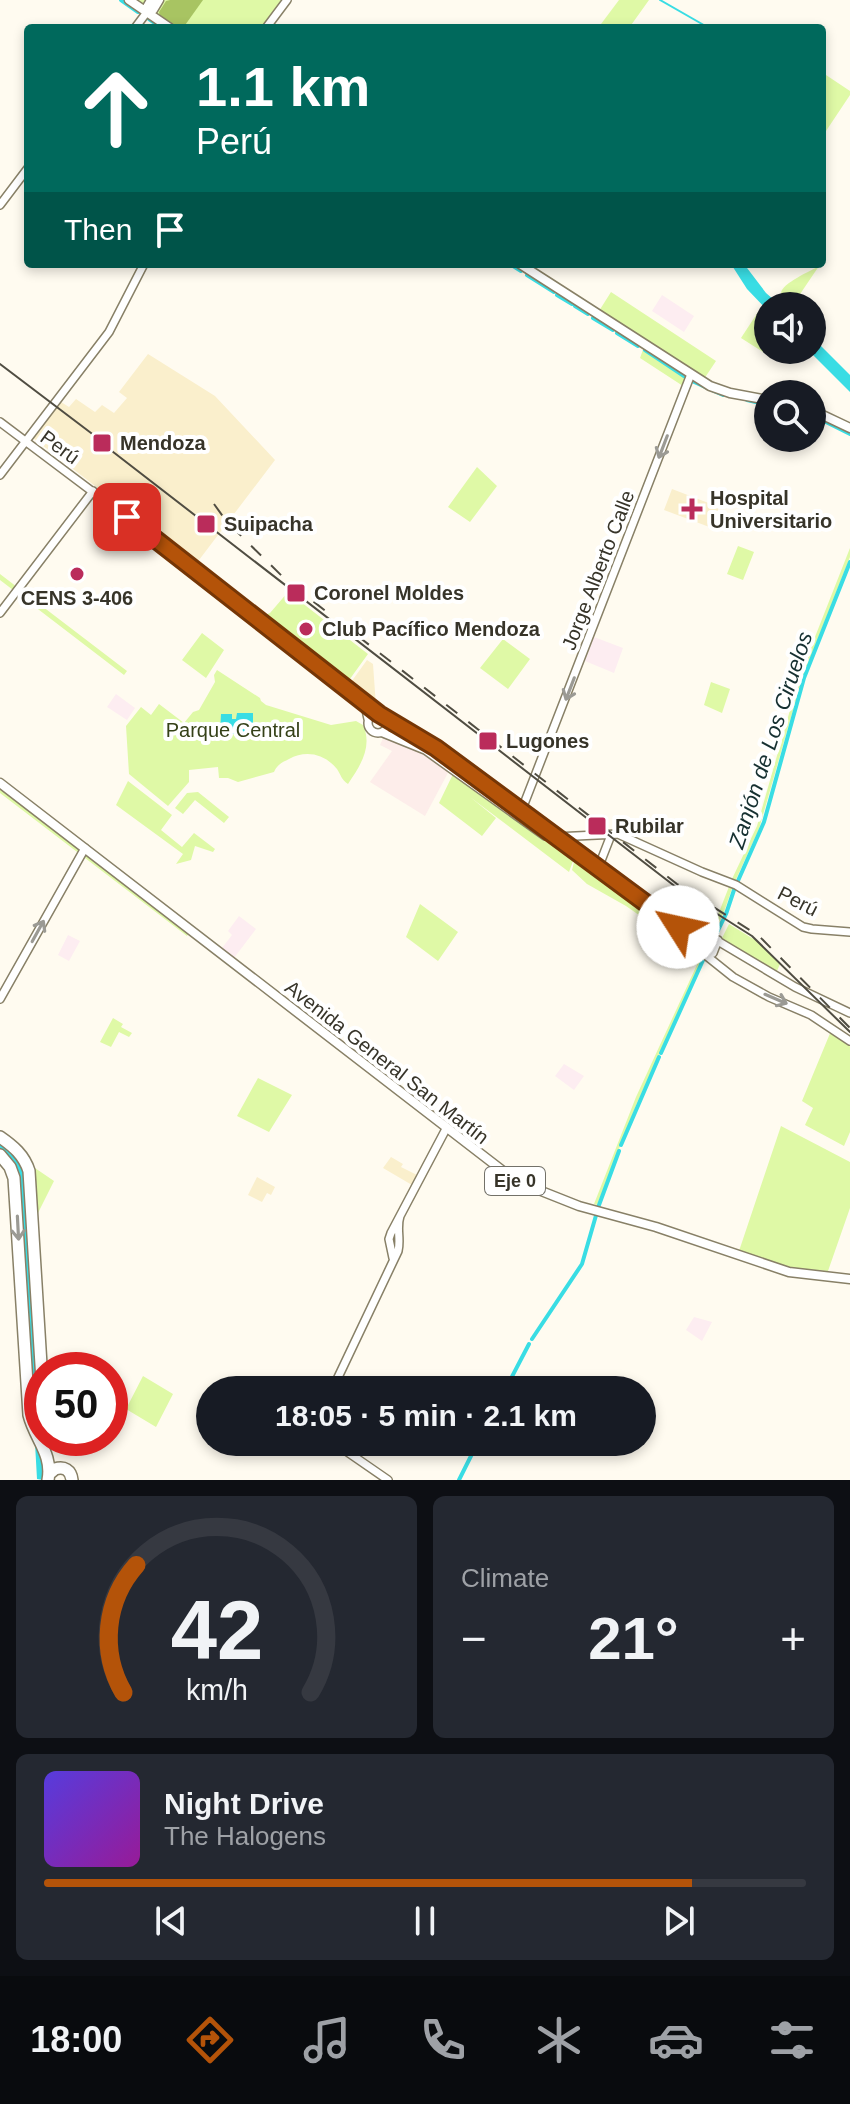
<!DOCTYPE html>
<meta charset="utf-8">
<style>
body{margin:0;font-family:Helvetica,sans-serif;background:#242831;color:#f1f3f6;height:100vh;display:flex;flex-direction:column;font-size:30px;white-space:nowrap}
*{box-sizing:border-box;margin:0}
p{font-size:26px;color:#9ea1a6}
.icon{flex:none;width:44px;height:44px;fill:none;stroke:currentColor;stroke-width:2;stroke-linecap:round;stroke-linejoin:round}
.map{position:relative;height:1480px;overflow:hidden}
.sheet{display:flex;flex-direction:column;gap:16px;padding:16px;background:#0d0f14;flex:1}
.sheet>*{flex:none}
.hud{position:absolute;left:24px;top:24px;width:802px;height:244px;border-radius:8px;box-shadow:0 4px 12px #0003;background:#00695c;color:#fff;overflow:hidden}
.tools{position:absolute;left:754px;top:292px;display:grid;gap:16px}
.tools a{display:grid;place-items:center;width:72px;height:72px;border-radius:50%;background:#171b24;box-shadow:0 4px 12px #0003;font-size:40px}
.speed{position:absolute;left:24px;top:1352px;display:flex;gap:16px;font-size:40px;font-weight:700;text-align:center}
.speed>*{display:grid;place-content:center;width:104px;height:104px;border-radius:50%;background:#171b24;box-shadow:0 4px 12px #0003;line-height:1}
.speed .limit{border:12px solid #d22;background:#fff;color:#111}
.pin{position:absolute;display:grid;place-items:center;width:68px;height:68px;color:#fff;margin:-34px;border-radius:16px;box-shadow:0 4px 12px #0006}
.me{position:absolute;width:88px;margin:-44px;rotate:305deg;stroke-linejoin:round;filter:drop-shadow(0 0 6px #0008)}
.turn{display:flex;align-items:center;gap:28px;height:168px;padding:0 40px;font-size:36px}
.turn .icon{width:104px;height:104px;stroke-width:2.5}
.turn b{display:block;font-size:56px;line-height:68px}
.then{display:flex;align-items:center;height:76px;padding:0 40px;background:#0003;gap:16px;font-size:30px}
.big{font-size:60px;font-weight:600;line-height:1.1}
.sheet .widget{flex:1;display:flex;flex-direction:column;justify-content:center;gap:12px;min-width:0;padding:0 28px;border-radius:12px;background:#242831}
.sheet .dial{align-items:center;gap:0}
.dial svg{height:208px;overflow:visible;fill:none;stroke:#363941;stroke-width:7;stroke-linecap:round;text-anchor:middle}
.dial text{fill:#f1f3f6;stroke:none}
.song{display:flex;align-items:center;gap:24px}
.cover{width:96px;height:96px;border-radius:12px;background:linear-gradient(135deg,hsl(250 70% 55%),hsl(300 70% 35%))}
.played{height:8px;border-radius:4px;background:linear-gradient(90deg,#b45309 85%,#363941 85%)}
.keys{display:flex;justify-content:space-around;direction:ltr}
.heat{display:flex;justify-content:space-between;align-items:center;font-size:44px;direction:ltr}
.sheet .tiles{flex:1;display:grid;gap:16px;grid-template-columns:1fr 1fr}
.widget:last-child{grid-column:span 2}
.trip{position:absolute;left:196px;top:1376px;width:460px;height:80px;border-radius:40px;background:#171b24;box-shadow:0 4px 12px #0003;font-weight:600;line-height:80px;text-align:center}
.menu{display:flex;height:128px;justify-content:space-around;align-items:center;background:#090b0e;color:#9ea1a6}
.menu .icon{width:56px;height:56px}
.menu .selected{color:#b45309}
.menu b{font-size:36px;color:#f1f3f6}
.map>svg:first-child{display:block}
.commercial{fill:#fdedea}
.built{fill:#faefcc}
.education{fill:#fdedf1}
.green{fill:#dff9a6}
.forest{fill:#a8c462}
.water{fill:#39dde4}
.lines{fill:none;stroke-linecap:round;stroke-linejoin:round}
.stream{stroke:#39dde4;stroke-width:2}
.canal{stroke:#39dde4;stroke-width:4}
.secondary-casing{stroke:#888067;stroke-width:10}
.primary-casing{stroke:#888067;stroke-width:11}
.highway-casing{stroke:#888067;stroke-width:14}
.secondary{stroke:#fff;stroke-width:7}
.primary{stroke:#fff;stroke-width:8}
.highway{stroke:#fff;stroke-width:11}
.tram{stroke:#504d42;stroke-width:2}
.rail{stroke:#504d42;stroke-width:2;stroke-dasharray:14 14;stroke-linecap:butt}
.oneway{stroke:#9b9a94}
.route-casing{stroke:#753606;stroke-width:20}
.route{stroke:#b45309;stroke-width:14}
.poi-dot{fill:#ba2c5b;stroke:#fff;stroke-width:3}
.labels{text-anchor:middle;stroke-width:8;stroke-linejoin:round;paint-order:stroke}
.shield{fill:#fff;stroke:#737169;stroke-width:2}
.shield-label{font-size:18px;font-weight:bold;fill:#373429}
.poi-label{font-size:20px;font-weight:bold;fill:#373429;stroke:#fff;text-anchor:start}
.street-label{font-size:20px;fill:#373429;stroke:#fff}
.park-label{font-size:20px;fill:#354118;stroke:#fff}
.water-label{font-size:22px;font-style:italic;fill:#163031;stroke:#fff}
</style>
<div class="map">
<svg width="850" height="1480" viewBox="0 0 850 1480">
<rect width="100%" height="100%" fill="#fffbf0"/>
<path class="commercial" d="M384 736 422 749 450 769 425 816 370 782 392 751 380 745Z"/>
<path class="built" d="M148 354 215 396 275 460 196 564 33 438 61 402 69 407 76 399 95 412 102 405 114 413 127 398 119 392Z
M672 489 719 507 712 528 664 510Z
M367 660 373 664 376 706 349 685Z
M391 1157 403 1164 401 1167 417 1175 412 1185 383 1168Z
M257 1177 275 1187 271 1195 267 1193 262 1202 248 1195Z"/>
<path class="education" d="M662 295 694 316 684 332 652 311Z
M594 637 623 648 614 673 585 661Z
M116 694 135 708 127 720 107 707Z
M239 916 256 929 234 958 222 948 232 935 228 931Z
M68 935 80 941 69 961 58 955Z
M564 1064 584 1076 574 1090 555 1076Z
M694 1317 712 1322 702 1341 686 1330Z"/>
<path class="green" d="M135 0H285L263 28H175Z
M619 0H649L629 28H598Z
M826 75 850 91V95L822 137V92Z
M819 266 792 306H786C785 304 781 295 781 293 782 283 811 271 819 266Z
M611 292 716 361 704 379 599 311Z
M758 312 768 321V345L763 352 741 338Z
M644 347 687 375 683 386 640 358Z
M477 467 497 486 470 522 448 507Z
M738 546 754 552 743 580 727 574Z
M850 548V557L802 679 759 829 733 886 724 912 637 1103 597 1205 594 1204 636 1097 707 943 732 879 757 826 800 675Z
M0 574 127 671 124 675 0 580Z
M288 592 368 654 347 683 264 619 265 615 270 613Z
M202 633 224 650 206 678 182 660Z
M503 639 530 659 508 689 480 668Z
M217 670 260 698 261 701 266 705 331 725 356 721 363 725C373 747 360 766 348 784 341 779 341 775 337 769 324 753 305 750 289 759 281 763 278 764 274 772L238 782 228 778H219L218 767 189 770V782L168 806 129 774 126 726 141 707 151 715 159 704 184 723 193 712 199 710 215 682 214 675Z
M711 682 730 689 722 713 704 705Z
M454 772 573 861 569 872 470 797 496 818 482 836 439 803Z
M128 781 172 815 161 830 182 847 194 833 215 849 213 852 195 846 191 860 176 864 183 854 116 805Z
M0 783 191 929 187 936 0 793Z
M198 792 229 817 224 823 195 800 183 814 175 808 187 793Z
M574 862 699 951 693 961 691 960 689 950 626 906 587 884 572 870Z
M420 904 458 932 438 961 406 937Z
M729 924 755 940 780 964 777 971 721 940Z
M113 1018 123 1024 121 1027 132 1033 129 1037 119 1032 111 1047 100 1042Z
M831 1031 850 1044V1132L844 1146 805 1125 813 1108 802 1101Z
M258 1078 292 1095 269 1132 237 1116Z
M781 1126 850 1162V1208L828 1271 789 1269 739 1251Z
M32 1166 54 1181 36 1217Z
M143 1376 173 1394 156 1427 126 1409Z"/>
<path class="forest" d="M170 0H203L183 28H175L160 18 159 12 166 1Z"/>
<path class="water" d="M731 264H744L766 293 781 306H768V311L747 289Z
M812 337 850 375V392L808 350H812Z
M237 713H253V724L243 725 242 729H257V738H237V734H220L221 714H232V719H236Z
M0 1142 20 1160 25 1176 43 1480 37 1479 20 1175 13 1160 0 1150Z"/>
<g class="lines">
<path class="stream" d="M660 0 709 28"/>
<path class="canal" d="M121 0 138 12
M149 19 162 28
M510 264 521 271
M527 275 554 292
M557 295 572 304
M575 306 588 314
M593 318 613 330
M617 333 638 346
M645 350 687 378
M692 381 723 395
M747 400 768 405
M812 415 850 434
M737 883 764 822 804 678 850 562
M709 949 726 914 735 887
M661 1053 704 958
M621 1145 659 1057
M532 1339 582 1264 599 1205 619 1151
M505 1390 529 1344
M459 1480 478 1442"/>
<defs>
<path id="secondary" d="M135 28 147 12
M266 28 287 0
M0 205 28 168
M0 422 166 547 226 597 379 714
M0 475 109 332 144 264
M0 613 93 491
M359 702 366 710 368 719
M368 723a10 10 0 1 1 20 0a10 10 0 1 1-20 0Z
M386 718 436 748 678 927 711 937 795 987 850 1013
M383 733 425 750 545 836
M519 817 691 374
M555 837 618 834 702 872 736 885 803 927 812 929 850 932
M597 871 611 835
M675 930 702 948 713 953 718 940
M702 948 703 953 733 977 769 997 811 1015 850 1041
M0 999 85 848
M393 1258 389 1239 391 1233 447 1127
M332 1390 398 1251C401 1239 396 1228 400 1216
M333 1442 388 1480"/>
<path id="primary" d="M129 0 170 28
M147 12 153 10 159 0
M147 12 146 9 151 0
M520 264 710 386 730 393 768 400
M812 410 850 428
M0 783 516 1181 579 1206 656 1227 789 1272 850 1279"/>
<path id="highway" d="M0 1137C13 1146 24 1155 29 1171L42 1381
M0 1155 10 1167 14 1178 29 1415C35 1439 53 1454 48 1480
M49 1474 55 1469C64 1466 71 1470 72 1480"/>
</defs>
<use href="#secondary" class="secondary-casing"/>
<use href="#primary" class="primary-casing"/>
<use href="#highway" class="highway-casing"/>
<use href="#secondary" class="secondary"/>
<use href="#primary" class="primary"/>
<use href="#highway" class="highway"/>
<path class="tram" d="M0 364 95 436
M108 448 681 891 752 936 850 1032"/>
<path class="rail" d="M214 504 227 522 287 581 677 884 759 936 850 1028"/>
</g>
<defs><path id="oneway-shaft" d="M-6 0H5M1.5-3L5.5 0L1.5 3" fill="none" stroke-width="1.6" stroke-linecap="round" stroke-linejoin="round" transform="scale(2)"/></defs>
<g class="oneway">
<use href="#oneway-shaft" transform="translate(663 447) rotate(111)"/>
<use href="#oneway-shaft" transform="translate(570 689) rotate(111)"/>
<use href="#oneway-shaft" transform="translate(38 931) rotate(-61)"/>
<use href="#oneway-shaft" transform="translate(776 999) rotate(23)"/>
<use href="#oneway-shaft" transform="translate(18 1228) rotate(87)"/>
</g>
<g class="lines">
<defs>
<path id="route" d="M127 517 379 714 436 748 678 927"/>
</defs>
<use href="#route" class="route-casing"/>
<use href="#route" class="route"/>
</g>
<g class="poi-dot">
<rect x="92" y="433" width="20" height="20" rx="4"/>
<path d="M688 497h8v8h8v8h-8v8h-8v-8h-8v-8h8z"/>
<rect x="196" y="514" width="20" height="20" rx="4"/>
<circle cx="77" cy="574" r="8"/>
<rect x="286" y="583" width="20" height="20" rx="4"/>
<circle cx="306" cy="629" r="8"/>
<rect x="478" y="731" width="20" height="20" rx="4"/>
<rect x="587" y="816" width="20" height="20" rx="4"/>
</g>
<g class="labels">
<rect class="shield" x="485" y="1167" width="60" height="28" rx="6"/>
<g class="shield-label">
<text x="515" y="1187">Eje 0</text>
</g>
<g class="poi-label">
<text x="120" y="450">Mendoza</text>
<text x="710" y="505">Hospital<tspan x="710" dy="23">Universitario</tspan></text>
<text x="224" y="531">Suipacha</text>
<text x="314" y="600">Coronel Moldes</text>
<text x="77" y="605" text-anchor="middle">CENS 3-406</text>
<text x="322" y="636">Club Pacífico Mendoza</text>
<text x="506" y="748">Lugones</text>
<text x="615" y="833">Rubilar</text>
</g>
<g class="street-label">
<text transform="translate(60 447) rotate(36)" y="7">Perú</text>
<text transform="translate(598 570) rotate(-69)" y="7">Jorge Alberto Calle</text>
<text transform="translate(798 901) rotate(27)" y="7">Perú</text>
<text transform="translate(387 1062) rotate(38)" y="7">Avenida General San Martín</text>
</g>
<g class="park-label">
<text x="233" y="737">Parque Central</text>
</g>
<g class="water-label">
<text transform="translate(770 740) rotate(-72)" y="8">Zanjón de Los Ciruelos</text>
</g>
</g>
</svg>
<div class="tools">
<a><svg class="icon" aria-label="sound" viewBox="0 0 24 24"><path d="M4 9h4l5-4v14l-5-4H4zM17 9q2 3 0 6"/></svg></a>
<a><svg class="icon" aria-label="search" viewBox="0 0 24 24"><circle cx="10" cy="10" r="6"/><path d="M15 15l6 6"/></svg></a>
</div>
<div class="speed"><div class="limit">50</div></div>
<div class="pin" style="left:127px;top:517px;background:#d93025"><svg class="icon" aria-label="arrive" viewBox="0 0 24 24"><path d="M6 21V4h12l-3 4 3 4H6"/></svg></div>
<svg class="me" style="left:678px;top:927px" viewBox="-20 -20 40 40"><circle r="19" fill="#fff"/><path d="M0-13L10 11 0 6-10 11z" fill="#b45309"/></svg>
<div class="trip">18:05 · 5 min · 2.1 km</div>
<div class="hud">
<div class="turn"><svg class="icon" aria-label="ahead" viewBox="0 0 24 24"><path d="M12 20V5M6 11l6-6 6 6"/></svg><div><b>1.1 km</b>Perú</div></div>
<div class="then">Then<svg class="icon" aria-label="arrive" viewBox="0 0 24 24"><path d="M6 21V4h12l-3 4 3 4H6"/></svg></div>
</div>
</div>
<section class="sheet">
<div class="tiles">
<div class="widget dial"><svg viewBox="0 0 100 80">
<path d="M14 69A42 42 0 1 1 86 69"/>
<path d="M14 69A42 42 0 0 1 19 20" stroke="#b45309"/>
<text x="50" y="56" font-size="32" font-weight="700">42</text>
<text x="50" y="72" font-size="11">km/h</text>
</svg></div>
<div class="widget"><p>Climate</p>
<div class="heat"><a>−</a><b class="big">21°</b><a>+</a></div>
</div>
<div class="widget">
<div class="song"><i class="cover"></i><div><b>Night Drive</b><p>The Halogens</p></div></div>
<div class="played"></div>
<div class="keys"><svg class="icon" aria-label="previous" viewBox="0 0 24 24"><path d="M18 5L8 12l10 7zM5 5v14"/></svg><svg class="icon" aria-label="pause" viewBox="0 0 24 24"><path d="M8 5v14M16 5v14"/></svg><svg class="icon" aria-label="next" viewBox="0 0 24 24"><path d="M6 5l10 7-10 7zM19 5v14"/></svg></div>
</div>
</div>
</section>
<nav class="menu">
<b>18:00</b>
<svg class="icon selected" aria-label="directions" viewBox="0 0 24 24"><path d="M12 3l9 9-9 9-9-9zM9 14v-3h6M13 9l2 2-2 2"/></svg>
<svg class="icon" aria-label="music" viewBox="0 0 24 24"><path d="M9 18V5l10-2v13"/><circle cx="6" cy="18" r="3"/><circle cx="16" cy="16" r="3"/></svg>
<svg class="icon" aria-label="phone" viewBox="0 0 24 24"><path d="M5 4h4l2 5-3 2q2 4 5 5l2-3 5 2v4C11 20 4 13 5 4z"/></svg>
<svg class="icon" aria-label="climate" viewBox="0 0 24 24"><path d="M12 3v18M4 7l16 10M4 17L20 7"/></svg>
<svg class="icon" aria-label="car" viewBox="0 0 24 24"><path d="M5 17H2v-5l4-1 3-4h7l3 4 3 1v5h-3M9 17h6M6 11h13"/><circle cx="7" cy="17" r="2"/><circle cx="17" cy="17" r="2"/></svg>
<svg class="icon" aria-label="filters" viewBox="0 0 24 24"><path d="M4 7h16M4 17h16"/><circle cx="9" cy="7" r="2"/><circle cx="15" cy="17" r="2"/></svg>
</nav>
